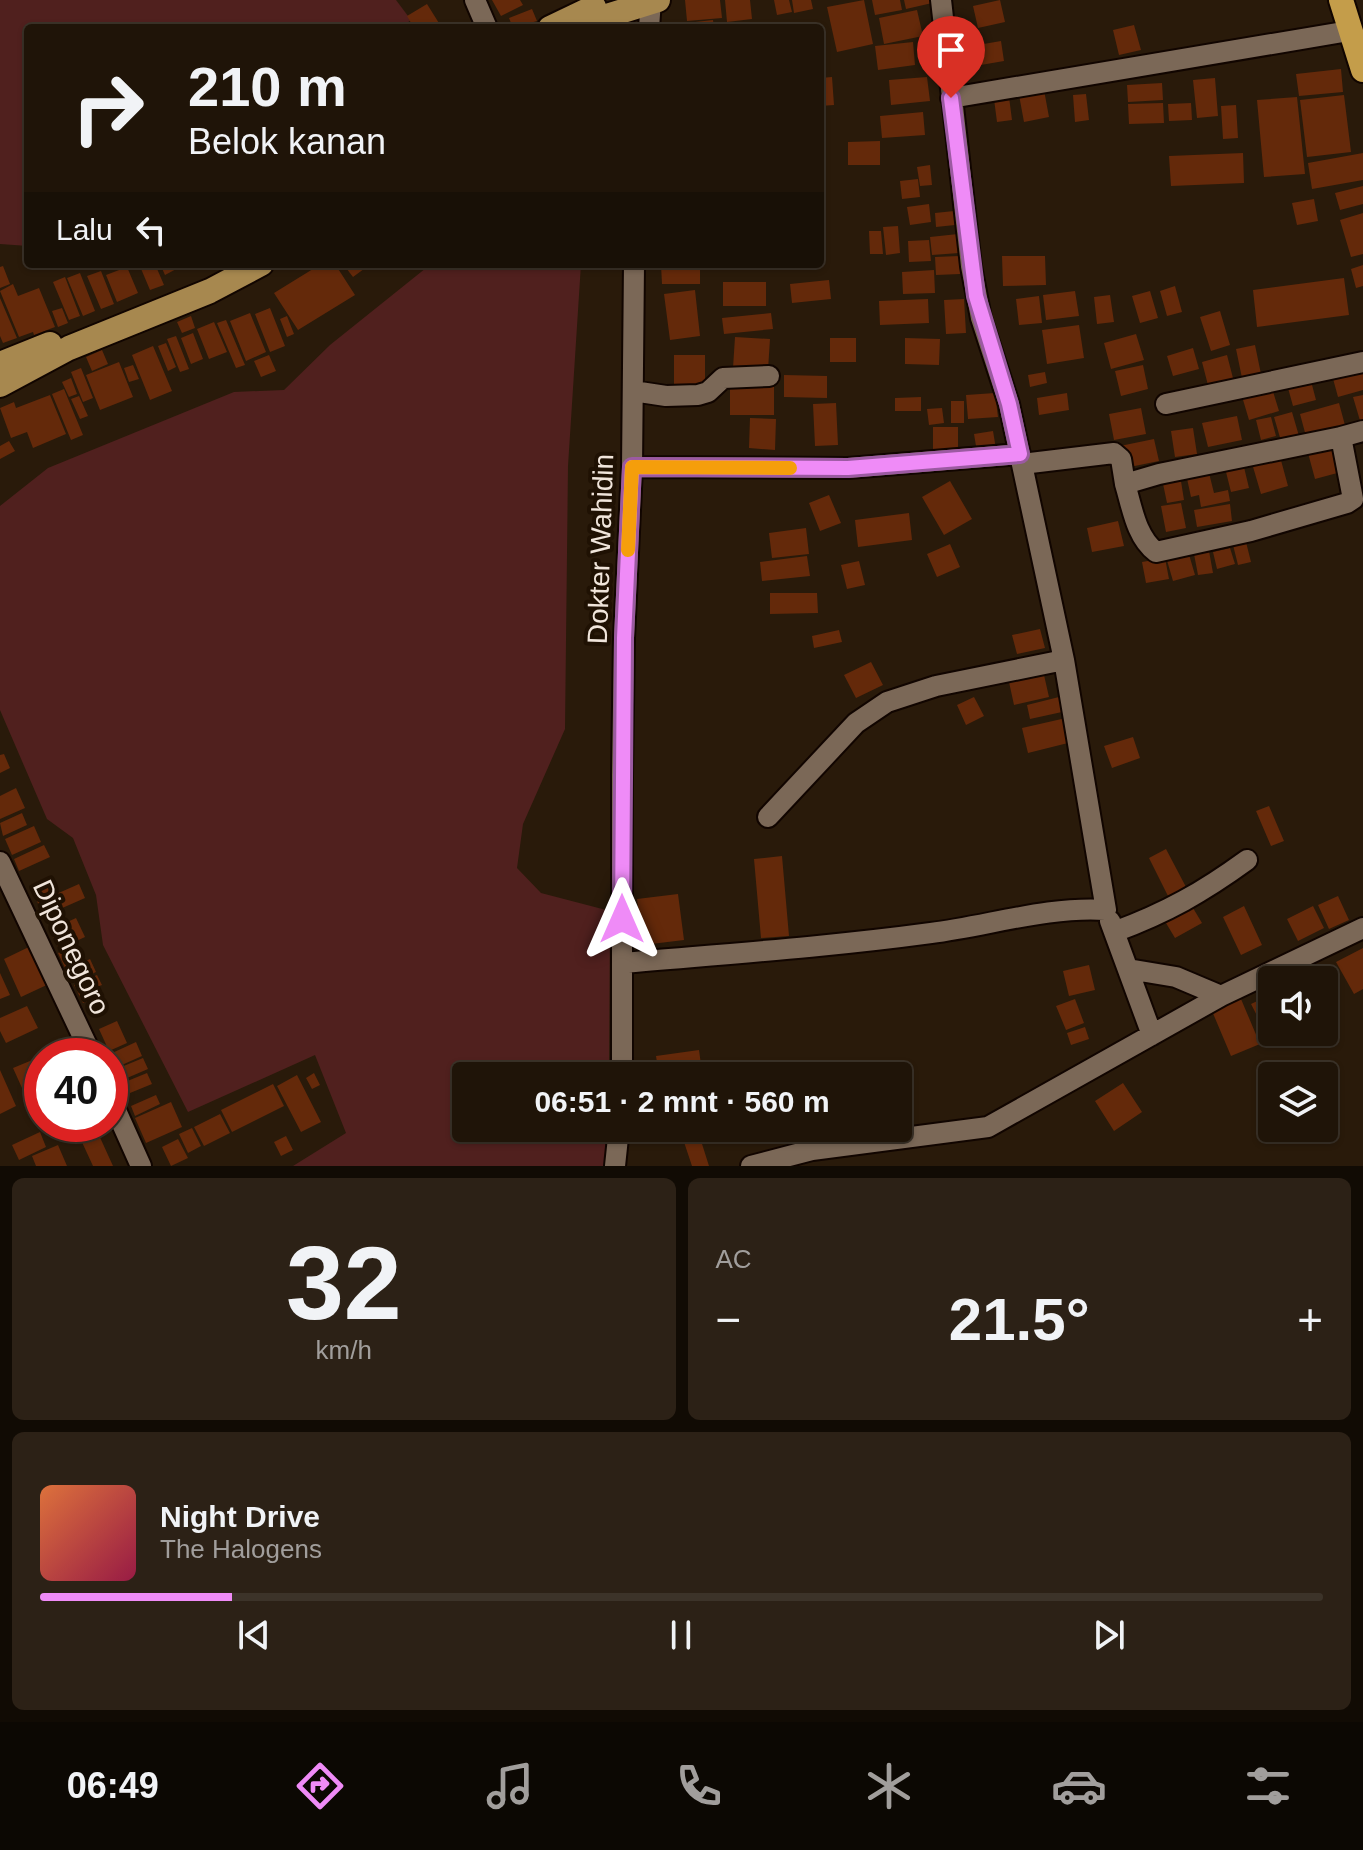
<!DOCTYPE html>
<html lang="id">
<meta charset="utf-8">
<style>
body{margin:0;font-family:Arial,sans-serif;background:#2c2116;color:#f1f3f6;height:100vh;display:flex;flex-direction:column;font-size:30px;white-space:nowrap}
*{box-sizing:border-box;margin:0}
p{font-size:26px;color:#a19e9c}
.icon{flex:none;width:44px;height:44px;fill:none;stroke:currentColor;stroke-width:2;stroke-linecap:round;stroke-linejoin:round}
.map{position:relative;height:1166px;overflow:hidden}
.panel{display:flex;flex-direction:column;gap:12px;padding:12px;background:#110b04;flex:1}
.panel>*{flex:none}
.banner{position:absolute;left:24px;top:24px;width:800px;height:244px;border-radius:8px;box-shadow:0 2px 6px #0004,0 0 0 2px #3c3329;background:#1f1408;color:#f1f3f6;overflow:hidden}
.controls{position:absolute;left:1258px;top:966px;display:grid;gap:16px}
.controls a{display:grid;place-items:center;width:80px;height:80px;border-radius:8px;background:#1f1408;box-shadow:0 2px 6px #0004,0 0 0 2px #3c3329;font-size:40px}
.speed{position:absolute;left:24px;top:1038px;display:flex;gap:16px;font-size:40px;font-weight:700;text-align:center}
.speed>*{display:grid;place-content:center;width:104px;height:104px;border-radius:50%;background:#1f1408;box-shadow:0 2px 6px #0004,0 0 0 2px #3c3329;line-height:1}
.speed .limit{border:12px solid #d22;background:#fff;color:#111}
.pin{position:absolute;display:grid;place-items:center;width:68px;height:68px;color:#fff;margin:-82px -34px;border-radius:50% 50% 50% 0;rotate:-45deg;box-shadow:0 0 8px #0007}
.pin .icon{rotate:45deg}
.me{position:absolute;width:88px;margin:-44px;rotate:0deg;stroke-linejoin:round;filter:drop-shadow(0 0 6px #0008)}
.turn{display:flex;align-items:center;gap:28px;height:168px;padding:0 32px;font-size:36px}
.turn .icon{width:104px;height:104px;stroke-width:2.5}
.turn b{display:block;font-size:56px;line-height:68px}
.then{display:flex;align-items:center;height:76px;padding:0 32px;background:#0003;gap:16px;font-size:30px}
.big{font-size:60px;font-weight:700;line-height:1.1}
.panel .widget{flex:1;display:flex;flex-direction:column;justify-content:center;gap:12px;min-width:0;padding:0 28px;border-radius:12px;background:#2c2116}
.panel .dial{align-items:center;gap:0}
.dial b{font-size:104px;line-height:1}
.song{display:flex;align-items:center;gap:24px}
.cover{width:96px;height:96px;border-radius:12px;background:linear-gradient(135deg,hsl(20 70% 55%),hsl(340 70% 35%))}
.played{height:8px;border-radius:4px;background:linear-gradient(90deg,#ef8bf7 15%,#3c3329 15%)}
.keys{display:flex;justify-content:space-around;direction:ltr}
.heat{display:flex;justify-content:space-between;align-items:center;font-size:44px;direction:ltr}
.panel .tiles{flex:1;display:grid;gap:12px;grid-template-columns:1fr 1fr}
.widget:last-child{grid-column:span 2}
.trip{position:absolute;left:452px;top:1062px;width:460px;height:80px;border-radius:8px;background:#1f1408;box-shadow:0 2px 6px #0004,0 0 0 2px #3c3329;font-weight:700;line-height:80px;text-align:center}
.menu{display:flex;height:128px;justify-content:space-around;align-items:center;background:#0c0803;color:#a19e9c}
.menu .icon{width:56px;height:56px}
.menu .on{color:#ef8bf7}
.menu b{font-size:36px;color:#f1f3f6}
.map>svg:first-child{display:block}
.green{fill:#50201e}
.building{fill:#64290a}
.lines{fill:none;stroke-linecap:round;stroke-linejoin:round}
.minor-casing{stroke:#110500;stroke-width:24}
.major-casing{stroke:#110500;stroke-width:28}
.highway-casing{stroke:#110500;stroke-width:28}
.minor{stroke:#7b6857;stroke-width:20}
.major{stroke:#a7884f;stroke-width:24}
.highway{stroke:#c49d4a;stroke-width:24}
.route-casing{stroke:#9b5aa1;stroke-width:20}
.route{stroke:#ef8bf7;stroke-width:14}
.slow{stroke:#f59e0b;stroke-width:14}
.labels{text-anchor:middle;stroke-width:8;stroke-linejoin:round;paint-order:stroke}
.street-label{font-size:28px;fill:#f0e5db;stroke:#1f1103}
</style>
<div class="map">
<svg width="1363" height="1166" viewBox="0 0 1363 1166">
<rect width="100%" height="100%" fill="#291a0a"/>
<path class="green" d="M0 0H396L411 20 400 28H28V246L0 244Z
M431 264H581L568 466 565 729 523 824 517 868 541 893 610 911 609 1076H466V1128H609V1160L605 1166H293L346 1133 315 1055 188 1112 103 945 96 895 73 838 47 819 0 710V506L48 468 234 392 284 390 330 345Z"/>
<path class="building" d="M492 0H520L523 5 501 16Z
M685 0H720L722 18 687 21Z
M725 0H750L752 19 727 22Z
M774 0H789L792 12 777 15Z
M792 0H811L813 9 794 13Z
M864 0 873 44 837 52 827 7Z
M872 0H900L902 10 875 15Z
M904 0H941V1L906 9Z
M1000 0 1005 22 978 28 973 6Z
M427 4 442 28H414L407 16Z
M532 9 537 21 513 28 509 18Z
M917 10 923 36 884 44 879 18Z
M713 20 714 28H687L686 23Z
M750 22 751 28H729L728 25Z
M1134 25 1141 50 1119 55 1113 30Z
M1001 41 1004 61 975 66 972 46Z
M913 42 915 65 878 70 875 46Z
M1341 69 1343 92 1299 96 1296 74Z
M832 77 834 105 820 106V78Z
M927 77 930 101 891 105 889 80Z
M1215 78 1218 116 1197 118 1193 80Z
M1162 83 1163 100 1128 102 1127 85Z
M1044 90 1049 117 1024 122 1019 95Z
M1086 94 1089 120 1075 122 1073 95Z
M1344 95 1351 152 1307 157 1300 100Z
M1009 97 1012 120 997 122 994 99Z
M1297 97 1305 174 1264 177 1257 100Z
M1163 103 1164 123 1129 124 1128 104Z
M1191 103 1192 120 1169 121 1168 104Z
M1236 105 1238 138 1223 139 1221 106Z
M923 112 925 135 882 138 880 116Z
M880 141V165H848V142Z
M1243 153 1244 183 1171 186 1169 156Z
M1363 153V180L1312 189 1308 163Z
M930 165 932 185 920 186 917 167Z
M918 179 920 197 902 199 900 181Z
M1363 186V204L1340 210 1335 193Z
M1314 199 1318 221 1297 225 1292 203Z
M929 204 931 222 910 225 907 207Z
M954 211 955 225 936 227 935 213Z
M1363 213V254L1351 257 1340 220Z
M898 226 900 253 886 255 883 227Z
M869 231H881L883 254H870Z
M958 234 959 253 932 255 930 237Z
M929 240 931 261 909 262 908 241Z
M959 256 960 274 936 275 935 257Z
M1002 256H1045L1046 285 1003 286Z
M139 264H155L164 285 150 290Z
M160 264H178L180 267 165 275Z
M321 264H335L355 295 298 330 274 293Z
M343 264H366L368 266 353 277Z
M700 264V284H662L661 265Z
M773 264H810V266L773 269Z
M1363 265V286L1356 288 1351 269Z
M3 266 10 284 0 288V267Z
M127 267 138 293 117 302 106 275Z
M934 270 935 293 903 294 902 272Z
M101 271 114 304 101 309 87 276Z
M80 273 95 311 83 316 67 278Z
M65 277 80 316 69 320 53 282Z
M1344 278 1349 315 1257 327 1253 290Z
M829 280 831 299 792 303 790 284Z
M723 282H766V306H723Z
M13 284 18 296 39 288 55 327 34 335 33 332 19 337 0 291Z
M1175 286 1182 312 1167 316 1160 291Z
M695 290 700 336 670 340 664 294Z
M1075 291 1079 316 1046 320 1043 295Z
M1150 291 1158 318 1140 323 1132 296Z
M1110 295 1114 322 1097 324 1094 297Z
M1039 296 1042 323 1019 325 1016 299Z
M0 298 17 338 3 343 0 336Z
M928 299 929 323 880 325 879 301Z
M964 299 966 333 946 334 944 300Z
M62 308 68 323 58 327 52 311Z
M270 308 285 346 270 352 255 314Z
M1220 311 1230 345 1211 351 1200 317Z
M250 313 266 352 246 361 230 321Z
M771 313 773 329 724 334 722 318Z
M191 316 195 328 182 333 177 322Z
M287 316 294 334 287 337 280 319Z
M226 320 245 365 236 368 217 323Z
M214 322 227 352 209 359 197 329Z
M1079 325 1084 358 1047 364 1042 330Z
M193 333 203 359 191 364 181 338Z
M1136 334 1144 360 1111 369 1104 343Z
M176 336 189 369 180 372 167 339Z
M735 337 770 339 768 370 733 368Z
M830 338H856V362H830Z
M905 338 940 339 939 365 905 364Z
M166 343 176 367 168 371 158 346Z
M1255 345 1261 374 1242 378 1236 349Z
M153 346 172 391 150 400 132 355Z
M1193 348 1199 369 1173 376 1167 356Z
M102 350 108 364 92 371 86 357Z
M269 355 276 371 261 377 254 361Z
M674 355H705V389H674Z
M1227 355 1234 382 1209 389 1202 362Z
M119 362 133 397 100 410 86 375Z
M133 365 139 379 129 382 124 368Z
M1143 365 1148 389 1121 396 1115 371Z
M1363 367V390L1338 397 1332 375Z
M81 368 93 398 83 402 71 372Z
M1045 372 1047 383 1030 387 1028 375Z
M784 375 827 376V398L784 397Z
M71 378 77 394 69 397 62 382Z
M1311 381 1316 400 1293 406 1288 388Z
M730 383 774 384V415H730Z
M1271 385 1279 411 1249 420 1241 393Z
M64 389 83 435 71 440 52 394Z
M995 393 998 417 968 419 966 395Z
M1067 393 1069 410 1039 415 1037 398Z
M50 395 66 434 33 448 27 432 11 438 0 408 14 402 16 408Z
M1363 395V423L1361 424 1353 397Z
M79 396 88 416 80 419 71 399Z
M921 397V411H895V398Z
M951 401H964V423H951Z
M836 403 838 445 815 446 813 404Z
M1339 403 1346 429 1307 440 1300 414Z
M942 408 944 423 929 425 927 409Z
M1141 408 1146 434 1114 440 1109 414Z
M1292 412 1299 436 1281 441 1274 417Z
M1237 416 1242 440 1208 447 1202 423Z
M1271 417 1276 436 1261 440 1256 420Z
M750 418 776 419 775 450 749 448Z
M933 427H958V449H933Z
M1193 428 1197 454 1175 457 1171 431Z
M993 431 996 449 977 452 974 434Z
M1154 439 1159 461 1125 468 1120 446Z
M9 441 15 451 0 459V446Z
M1334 446 1341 472 1315 479 1308 453Z
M1279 453 1288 486 1261 494 1251 460Z
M1243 463 1249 488 1231 492 1225 468Z
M1208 469 1214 493 1228 490 1230 501 1201 507 1199 495 1191 497 1186 474Z
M1180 475 1184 500 1167 503 1162 479Z
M950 481 972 519 944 535 922 497Z
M829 495 841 523 820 531 809 503Z
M1181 503 1186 528 1166 532 1161 506Z
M1230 504 1232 521 1197 527 1194 510Z
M909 513 912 540 858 547 855 520Z
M1118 521 1124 546 1092 552 1087 528Z
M806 528 809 554 772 558 769 533Z
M1246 542 1251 562 1238 565 1233 545Z
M950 544 960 567 937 577 927 554Z
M1230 548 1235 564 1217 569 1213 552Z
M1188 551 1195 575 1173 581 1166 557Z
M1209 551 1213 573 1198 575 1194 554Z
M807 556 810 576 762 581 760 562Z
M1165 558 1169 579 1146 583 1142 562Z
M859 561 865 585 847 589 841 565Z
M770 593H817L818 613 770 614Z
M1040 629 1045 648 1017 654 1012 635Z
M839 630 842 642 814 648 812 636Z
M871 662 883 685 856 698 844 675Z
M1044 675 1049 697 1014 705 1009 682Z
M974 697 984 716 966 725 957 705Z
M1059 697 1062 712 1030 719 1027 705Z
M1066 718 1072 742 1028 753 1022 728Z
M1133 737 1140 758 1112 768 1104 746Z
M4 754 10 768 0 773V755Z
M16 788 25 808 0 819V796Z
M1269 806 1284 841 1271 846 1256 811Z
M22 813 27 825 3 836 0 823Z
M34 826 41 842 12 855 5 839Z
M44 845 50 857 19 871 14 859Z
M1166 849 1186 887 1168 896 1149 858Z
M782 856 789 936 761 938 754 859Z
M50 876 56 889 36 898 30 885Z
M79 884 85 898 60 909 54 895Z
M51 894 59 911 44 917 37 901Z
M678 894 684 940 643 945 637 899Z
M1338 896 1349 920 1329 929 1318 905Z
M1244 906 1262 945 1241 955 1223 917Z
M1313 906 1324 928 1298 941 1287 919Z
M1193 908 1202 923 1175 938 1166 923Z
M76 918 85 937 59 949 50 930Z
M33 945 51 983 21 997 4 959Z
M75 945 82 960 65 968 58 953Z
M1363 948V989L1354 994 1336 962Z
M90 959 96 972 73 983 67 970Z
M1089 965 1095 990 1069 996 1063 971Z
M0 973 10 995 0 999Z
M97 975 102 985 94 988 98 997 83 1003 74 985Z
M1272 994V1032H1284L1269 1039 1251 1004Z
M1075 999 1084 1023 1066 1030 1056 1006Z
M1241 999 1260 1044 1231 1056 1212 1011Z
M27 1006 38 1028 6 1043 0 1031V1018Z
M117 1021 127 1043 109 1051 99 1029Z
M1085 1027 1089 1039 1071 1045 1067 1033Z
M136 1042 142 1056 115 1068 110 1054Z
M699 1050 702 1072 659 1076 656 1056Z
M42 1056V1124H49L40 1128 13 1068Z
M143 1058 148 1069 120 1081 114 1070Z
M0 1070 16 1106 0 1114Z
M147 1073 152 1084 130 1093 125 1082Z
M314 1073 320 1085 312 1089 306 1078Z
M297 1075 321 1122 301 1132 277 1086Z
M1123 1083 1142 1112 1114 1131 1095 1101Z
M273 1084 284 1106 232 1132 221 1110Z
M156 1095 160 1104 135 1116 131 1106Z
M171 1102 182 1127 146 1143 135 1118Z
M220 1114 230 1133 204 1146 194 1127Z
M192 1128 201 1146 188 1153 179 1134Z
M697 1128 709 1166H692L681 1133Z
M40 1132 46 1147 19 1160 12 1145Z
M98 1133 113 1166H93L81 1140Z
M286 1136 293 1150 281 1156 274 1142Z
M178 1139 188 1158 171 1166 162 1147Z
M58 1145 67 1166H36L32 1156Z"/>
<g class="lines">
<defs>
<path id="minor" d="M475 0 487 28
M649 28 651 0
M951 98 1349 31
M633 391 666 396 698 395 708 392 723 378 769 376
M1166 404 1363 362
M1341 437 1363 431
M1022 464 1114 453 1121 459 1125 484 1159 474 1341 437 1353 499 1347 503 1251 531 1156 552C1136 537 1132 507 1125 484
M632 467 848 468 1020 454
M768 817 856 723 887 702 936 686 1064 660
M0 862 92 1056
M1110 921 1152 1035
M1114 932C1166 913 1203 892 1247 860
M622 963C725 954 828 947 931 933 988 926 1048 906 1106 910L1064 660 1009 404 981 318 971 266 941 0
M1128 969 1176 977 1221 996
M622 1076V775L624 638 632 467 634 264
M110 1097 141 1166
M615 1166 619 1128
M751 1166 812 1150 988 1127 1221 996 1363 928"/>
<path id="major" d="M550 28 594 7
M581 28 610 15 658 0
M0 364 50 344
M0 385 69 348 210 291 261 264"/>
<path id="highway" d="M1341 0 1363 70"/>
</defs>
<use href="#minor" class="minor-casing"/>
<use href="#major" class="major-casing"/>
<use href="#highway" class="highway-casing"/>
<use href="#minor" class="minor"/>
<use href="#major" class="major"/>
<use href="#highway" class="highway"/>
</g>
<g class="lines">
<defs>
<path id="route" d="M622 919 624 638 632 467 848 468 1020 454 1009 404 976 296 951 98"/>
</defs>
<use href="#route" class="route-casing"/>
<use href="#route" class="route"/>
<path class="slow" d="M628 550 632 467 790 468"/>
</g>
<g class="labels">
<g class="street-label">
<text transform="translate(600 549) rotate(-88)" y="10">Dokter Wahidin</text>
<text transform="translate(72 947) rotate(65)" y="10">Diponegoro</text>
</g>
</g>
</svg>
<div class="controls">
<a><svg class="icon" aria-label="sound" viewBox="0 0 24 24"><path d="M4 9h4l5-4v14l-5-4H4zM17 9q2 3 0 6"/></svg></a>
<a><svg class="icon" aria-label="layers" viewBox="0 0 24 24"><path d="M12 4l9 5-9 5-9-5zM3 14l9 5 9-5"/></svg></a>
</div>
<div class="speed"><div class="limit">40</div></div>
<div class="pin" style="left:951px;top:98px;background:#d93025"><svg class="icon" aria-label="arrive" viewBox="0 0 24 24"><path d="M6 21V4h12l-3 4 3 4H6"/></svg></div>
<svg class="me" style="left:622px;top:919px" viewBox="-20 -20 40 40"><path d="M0-17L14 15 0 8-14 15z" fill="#ef8bf7" stroke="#fff" stroke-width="4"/></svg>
<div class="trip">06:51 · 2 mnt · 560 m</div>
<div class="banner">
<div class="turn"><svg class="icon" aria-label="right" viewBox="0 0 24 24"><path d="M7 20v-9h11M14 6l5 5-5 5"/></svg><div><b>210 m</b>Belok kanan</div></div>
<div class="then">Lalu<svg class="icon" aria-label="left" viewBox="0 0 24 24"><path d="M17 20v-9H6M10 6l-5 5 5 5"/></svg></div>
</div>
</div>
<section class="panel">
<div class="tiles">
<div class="widget dial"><b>32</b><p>km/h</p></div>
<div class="widget"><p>AC</p>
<div class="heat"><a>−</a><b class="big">21.5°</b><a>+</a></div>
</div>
<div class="widget">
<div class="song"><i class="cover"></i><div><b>Night Drive</b><p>The Halogens</p></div></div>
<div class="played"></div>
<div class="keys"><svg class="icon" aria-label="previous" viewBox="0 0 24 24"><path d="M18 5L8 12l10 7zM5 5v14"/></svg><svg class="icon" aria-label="pause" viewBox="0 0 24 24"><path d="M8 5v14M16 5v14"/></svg><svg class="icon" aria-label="next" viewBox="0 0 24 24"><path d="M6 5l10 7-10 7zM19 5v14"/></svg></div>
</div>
</div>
</section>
<nav class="menu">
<b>06:49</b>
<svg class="icon on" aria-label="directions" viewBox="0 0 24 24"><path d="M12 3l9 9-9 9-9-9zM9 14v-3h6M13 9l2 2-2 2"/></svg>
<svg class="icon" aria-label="music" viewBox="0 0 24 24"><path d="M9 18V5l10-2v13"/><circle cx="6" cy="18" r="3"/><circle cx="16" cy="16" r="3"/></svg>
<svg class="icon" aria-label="phone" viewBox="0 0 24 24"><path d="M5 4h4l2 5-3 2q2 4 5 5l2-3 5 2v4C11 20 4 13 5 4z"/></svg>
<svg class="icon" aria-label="climate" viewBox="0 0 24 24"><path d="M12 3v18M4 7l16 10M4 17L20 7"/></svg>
<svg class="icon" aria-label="car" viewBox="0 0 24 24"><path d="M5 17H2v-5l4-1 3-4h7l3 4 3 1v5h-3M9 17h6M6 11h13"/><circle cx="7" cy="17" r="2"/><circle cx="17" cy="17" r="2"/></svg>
<svg class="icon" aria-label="filters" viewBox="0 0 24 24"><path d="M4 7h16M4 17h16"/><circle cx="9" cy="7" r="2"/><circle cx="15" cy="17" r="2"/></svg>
</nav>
